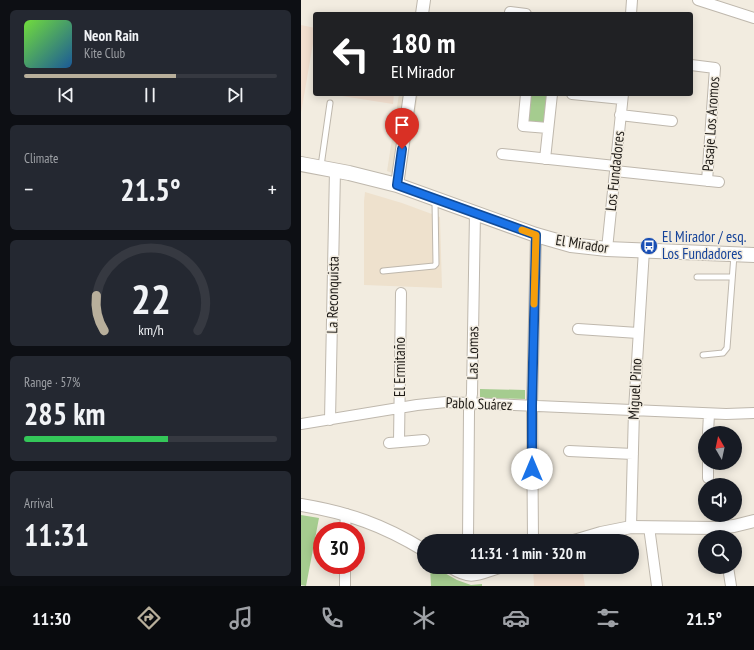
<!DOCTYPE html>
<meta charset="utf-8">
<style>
body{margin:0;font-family:"PT Sans Narrow",sans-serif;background:#242831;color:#f1f3f6;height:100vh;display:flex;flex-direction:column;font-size:15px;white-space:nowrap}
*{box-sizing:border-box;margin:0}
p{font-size:13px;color:#9ea1a6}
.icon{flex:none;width:22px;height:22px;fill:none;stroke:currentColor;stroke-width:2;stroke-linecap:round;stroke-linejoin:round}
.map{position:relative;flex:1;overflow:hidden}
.drawer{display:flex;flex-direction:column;gap:10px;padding:10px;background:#0d0f14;width:301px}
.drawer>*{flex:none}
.hud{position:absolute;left:12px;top:12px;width:380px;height:84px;border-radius:4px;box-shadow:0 2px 10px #0003;background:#202124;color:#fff;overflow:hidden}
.needle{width:26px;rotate:351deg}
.tools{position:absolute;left:397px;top:426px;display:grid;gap:8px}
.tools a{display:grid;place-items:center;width:44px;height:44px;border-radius:50%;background:#171b24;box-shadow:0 2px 10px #0003;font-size:20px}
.speed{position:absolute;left:12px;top:522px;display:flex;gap:8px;font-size:20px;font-weight:700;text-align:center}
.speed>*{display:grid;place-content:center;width:52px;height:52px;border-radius:50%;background:#171b24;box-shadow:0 2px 10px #0003;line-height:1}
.speed .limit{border:6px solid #d22;background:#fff;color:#111}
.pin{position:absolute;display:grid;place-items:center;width:34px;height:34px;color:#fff;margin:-41px -17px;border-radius:50% 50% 50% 0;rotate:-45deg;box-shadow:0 0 4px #0007}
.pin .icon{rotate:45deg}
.me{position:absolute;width:44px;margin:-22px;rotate:0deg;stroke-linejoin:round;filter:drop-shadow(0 0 3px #0008)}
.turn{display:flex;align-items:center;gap:14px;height:84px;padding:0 12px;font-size:18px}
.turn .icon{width:52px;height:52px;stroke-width:2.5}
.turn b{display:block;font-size:28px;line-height:34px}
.big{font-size:30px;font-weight:700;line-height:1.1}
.drawer .card{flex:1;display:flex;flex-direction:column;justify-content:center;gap:6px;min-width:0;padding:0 14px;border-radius:6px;background:#242831}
.drawer .dial{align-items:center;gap:0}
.dial svg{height:104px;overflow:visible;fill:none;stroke:#363941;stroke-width:7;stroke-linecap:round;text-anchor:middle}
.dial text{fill:#f1f3f6;stroke:none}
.song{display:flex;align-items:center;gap:12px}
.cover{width:48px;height:48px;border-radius:6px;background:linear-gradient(135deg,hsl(100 70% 55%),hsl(210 70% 35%))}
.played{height:4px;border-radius:2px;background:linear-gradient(90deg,#b8af9b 60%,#363941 60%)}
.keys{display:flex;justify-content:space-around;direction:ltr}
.heat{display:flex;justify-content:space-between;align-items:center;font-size:22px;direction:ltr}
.charge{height:6px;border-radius:3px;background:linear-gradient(90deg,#34c759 57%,#363941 0)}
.trip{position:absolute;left:116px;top:534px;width:222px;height:40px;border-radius:20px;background:#171b24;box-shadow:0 2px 10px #0003;font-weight:700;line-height:40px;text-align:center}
.menu{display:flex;height:64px;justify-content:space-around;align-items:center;background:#090b0e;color:#9ea1a6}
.menu .icon{width:28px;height:28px}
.menu .on{color:#b8af9b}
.menu b{font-size:18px;color:#f1f3f6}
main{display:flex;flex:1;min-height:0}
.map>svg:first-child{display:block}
.built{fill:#ebe1cf}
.industrial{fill:#eee1cd}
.education{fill:#f2dfcf}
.green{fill:#a5cc8f}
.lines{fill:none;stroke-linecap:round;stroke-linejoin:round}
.service-casing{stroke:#bfb8ad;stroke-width:7}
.minor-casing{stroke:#bfb8ad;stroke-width:12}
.tertiary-casing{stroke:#bfb8ad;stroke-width:14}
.secondary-casing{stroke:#bfb8ad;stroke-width:16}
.service{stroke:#fff;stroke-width:5}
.minor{stroke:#fff;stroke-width:10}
.tertiary{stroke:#fff;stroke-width:12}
.secondary{stroke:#fff;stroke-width:14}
.route-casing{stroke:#114b97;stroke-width:10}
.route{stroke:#1a73e8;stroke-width:7}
.slow{stroke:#f59e0b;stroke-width:7}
.labels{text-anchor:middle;stroke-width:3;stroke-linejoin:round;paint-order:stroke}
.street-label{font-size:15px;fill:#1e1b17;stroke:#f2ece0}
.transit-label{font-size:15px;fill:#164399;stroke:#f2ece0;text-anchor:start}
</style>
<main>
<section class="drawer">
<div class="card">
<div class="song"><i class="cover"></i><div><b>Neon Rain</b><p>Kite Club</p></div></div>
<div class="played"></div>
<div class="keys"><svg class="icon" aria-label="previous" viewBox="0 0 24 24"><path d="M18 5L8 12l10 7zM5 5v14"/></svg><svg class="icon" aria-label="pause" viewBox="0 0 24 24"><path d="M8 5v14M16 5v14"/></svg><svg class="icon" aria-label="next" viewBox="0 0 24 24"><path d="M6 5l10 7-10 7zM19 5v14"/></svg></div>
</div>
<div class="card"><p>Climate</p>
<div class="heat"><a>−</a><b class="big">21.5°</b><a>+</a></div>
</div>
<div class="card dial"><svg viewBox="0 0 100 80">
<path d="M14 69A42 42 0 1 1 86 69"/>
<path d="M14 69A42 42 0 0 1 8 42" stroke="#b8af9b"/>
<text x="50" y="56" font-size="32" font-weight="700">22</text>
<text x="50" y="72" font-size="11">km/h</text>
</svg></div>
<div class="card"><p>Range · 57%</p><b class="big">285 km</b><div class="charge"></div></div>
<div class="card"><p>Arrival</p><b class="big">11:31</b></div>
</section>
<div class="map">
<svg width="453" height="586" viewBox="0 0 453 586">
<rect width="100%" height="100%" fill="#f2ece0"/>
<path class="built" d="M98 94H117L104 178 86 171Z"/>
<path class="industrial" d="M64 192 101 203 139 217 141 288 63 285V201Z"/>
<path class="education" d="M0 25 14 28V32L0 113Z
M28 94H93L92 104Z
M232 567H281L284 586H233Z"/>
<path class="green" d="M225 94H250L247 127 222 125Z
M179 389 224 390V399L179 398Z
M0 515 18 518 5 586 0 585Z
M129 567H133L156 580 170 585 181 584V586H130Z"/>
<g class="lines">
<defs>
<path id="service" d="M20 166 29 103
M82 271 133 266 135 264 134 201
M396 277H431
M402 355 422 353 426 348 433 255"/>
<path id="minor" d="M397 0 453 18
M209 12 225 14
M330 14 331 0
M390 65 414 68 406 181
M225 94 222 126 247 128
M271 94 321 99
M319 115 371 121
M201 154 314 166
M244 159 251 94
M314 171 418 182
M306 249 322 94
M277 329 337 333
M29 420 34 170
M0 424 116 405 145 402 425 414 453 413
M407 433 408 414
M98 442 100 293
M88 443 123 440
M268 451 332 454
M407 478V463
M330 527 333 410 343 250
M348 527 356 586
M422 527 423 537
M44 531 45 514
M167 541 168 411 171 394 174 213
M232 541 231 406 235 235
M427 567 430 586
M44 586V565"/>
<path id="tertiary" d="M121 14 123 0
M96 185 109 94
M0 505C48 513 82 525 123 550
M273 541 300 533 330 527 414 528 433 526 453 521
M150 567C171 580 176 574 198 567"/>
<path id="secondary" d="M0 164 48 173 96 185 235 235 270 245 306 249 453 255"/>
</defs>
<use href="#service" class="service-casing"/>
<use href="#minor" class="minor-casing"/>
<use href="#tertiary" class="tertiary-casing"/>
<use href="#secondary" class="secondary-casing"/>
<use href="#service" class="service"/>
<use href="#minor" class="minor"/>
<use href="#tertiary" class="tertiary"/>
<use href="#secondary" class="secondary"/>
</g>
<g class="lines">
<defs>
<path id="route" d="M101 149 96 185 235 235 231 406V469"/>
</defs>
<use href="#route" class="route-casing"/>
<use href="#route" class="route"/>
<path class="slow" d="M221 230 235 235 233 304"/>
</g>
<defs>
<symbol id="bus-disc" viewBox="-11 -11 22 22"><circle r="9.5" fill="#1a4fb4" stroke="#f2ece0"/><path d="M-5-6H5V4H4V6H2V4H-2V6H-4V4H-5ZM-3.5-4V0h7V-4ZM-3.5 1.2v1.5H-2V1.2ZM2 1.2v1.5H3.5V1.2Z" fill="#fff"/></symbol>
</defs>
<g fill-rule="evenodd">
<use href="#bus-disc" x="338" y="236" width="20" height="20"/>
</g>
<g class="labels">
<g class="street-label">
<text transform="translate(410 124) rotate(-86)" y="5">Pasaje Los Aromos</text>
<text transform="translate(314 171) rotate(-84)" y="5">Los Fundadores</text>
<text transform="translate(281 244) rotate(9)" y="5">El Mirador</text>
<text transform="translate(32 295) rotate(-89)" y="5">La Reconquista</text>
<text transform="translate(172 353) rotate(-89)" y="5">Las Lomas</text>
<text transform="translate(99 367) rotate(-90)" y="5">El Ermitaño</text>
<text transform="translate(334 389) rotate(-87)" y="5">Miguel Pino</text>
<text transform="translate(178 404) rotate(2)" y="5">Pablo Suárez</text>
</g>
<g class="transit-label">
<text x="361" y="242">El Mirador / esq.<tspan x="361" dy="17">Los Fundadores</tspan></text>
</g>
</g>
</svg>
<div class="tools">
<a><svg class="needle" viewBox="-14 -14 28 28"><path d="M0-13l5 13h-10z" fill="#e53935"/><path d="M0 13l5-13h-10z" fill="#9ea1a6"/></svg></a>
<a><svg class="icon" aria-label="sound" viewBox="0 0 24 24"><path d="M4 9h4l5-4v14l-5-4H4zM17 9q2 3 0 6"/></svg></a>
<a><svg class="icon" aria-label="search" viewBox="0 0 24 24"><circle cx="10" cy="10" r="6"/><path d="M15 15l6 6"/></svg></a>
</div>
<div class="speed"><div class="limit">30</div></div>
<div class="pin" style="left:101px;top:149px;background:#d93025"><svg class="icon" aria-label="arrive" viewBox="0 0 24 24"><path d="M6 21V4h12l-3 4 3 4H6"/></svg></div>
<svg class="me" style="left:231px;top:469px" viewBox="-20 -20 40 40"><circle r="19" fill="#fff"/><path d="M0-13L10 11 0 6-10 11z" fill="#1a73e8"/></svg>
<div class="trip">11:31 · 1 min · 320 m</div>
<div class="hud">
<div class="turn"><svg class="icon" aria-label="left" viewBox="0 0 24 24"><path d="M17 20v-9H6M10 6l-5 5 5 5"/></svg><div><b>180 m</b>El Mirador</div></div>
</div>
</div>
</main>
<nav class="menu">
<b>11:30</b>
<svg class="icon on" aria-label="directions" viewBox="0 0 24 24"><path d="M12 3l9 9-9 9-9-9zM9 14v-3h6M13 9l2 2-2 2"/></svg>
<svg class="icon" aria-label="music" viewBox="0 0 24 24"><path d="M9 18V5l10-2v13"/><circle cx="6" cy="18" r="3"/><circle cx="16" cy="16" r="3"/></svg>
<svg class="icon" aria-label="phone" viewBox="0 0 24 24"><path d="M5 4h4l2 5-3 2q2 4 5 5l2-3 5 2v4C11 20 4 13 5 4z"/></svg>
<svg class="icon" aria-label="climate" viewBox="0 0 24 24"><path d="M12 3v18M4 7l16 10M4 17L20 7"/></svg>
<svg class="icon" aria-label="car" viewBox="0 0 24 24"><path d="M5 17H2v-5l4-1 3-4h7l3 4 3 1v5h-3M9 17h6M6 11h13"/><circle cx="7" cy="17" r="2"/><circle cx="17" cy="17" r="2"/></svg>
<svg class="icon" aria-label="filters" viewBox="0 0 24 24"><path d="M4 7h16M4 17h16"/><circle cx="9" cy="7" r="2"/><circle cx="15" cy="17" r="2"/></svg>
<b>21.5°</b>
</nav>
